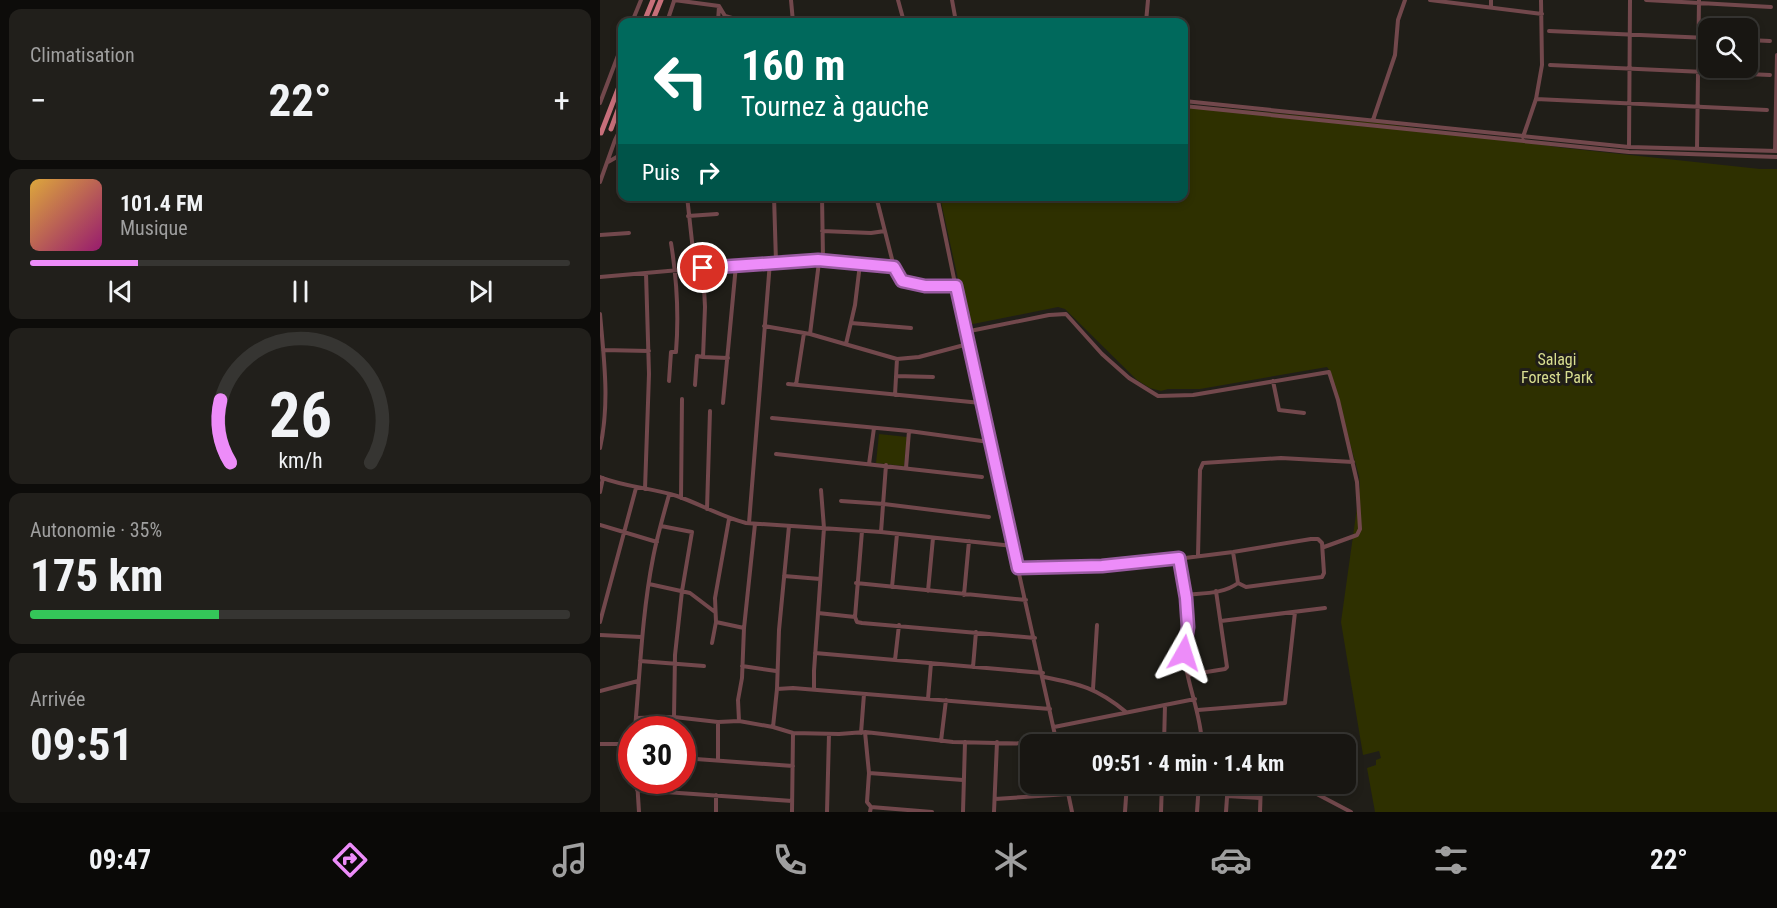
<!DOCTYPE html>
<html lang="fr">
<meta charset="utf-8">
<style>
body{margin:0;font-family:"Roboto Condensed",sans-serif;background:#211f1b;color:#f1f3f6;height:100vh;display:flex;flex-direction:column;font-size:22px;white-space:nowrap}
*{box-sizing:border-box;margin:0}
p{font-size:20px;color:#9f9f9f}
.icon{flex:none;width:33px;height:33px;fill:none;stroke:currentColor;stroke-width:2;stroke-linecap:round;stroke-linejoin:round}
.map{position:relative;flex:1;overflow:hidden}
.panel{display:flex;flex-direction:column;gap:9px;padding:9px;background:#0d0c0a;width:600px}
.panel>*{flex:none}
.guide{position:absolute;left:18px;top:18px;width:570px;height:183px;border-radius:12px;box-shadow:0 3px 9px #0003,0 0 0 2px #363532;background:#00695c;color:#fff;overflow:hidden}
.fabs{position:absolute;left:1098px;top:18px;display:grid;gap:12px}
.fabs a{display:grid;place-items:center;width:60px;height:60px;border-radius:12px;background:#181612;box-shadow:0 3px 9px #0003,0 0 0 2px #363532;font-size:30px}
.speed{position:absolute;left:18px;top:716px;display:flex;gap:12px;font-size:30px;font-weight:700;text-align:center}
.speed>*{display:grid;place-content:center;width:78px;height:78px;border-radius:50%;background:#181612;box-shadow:0 3px 9px #0003,0 0 0 2px #363532;line-height:1}
.speed .limit{border:9px solid #d22;background:#fff;color:#111}
.pin{position:absolute;display:grid;place-items:center;width:51px;height:51px;color:#fff;margin:-26px;border:3px solid #fff;border-radius:50%;box-shadow:0 2px 6px #0007}
.me{position:absolute;width:66px;margin:-33px;rotate:6deg;stroke-linejoin:round;filter:drop-shadow(0 0 4px #0008)}
.turn{display:flex;align-items:center;gap:21px;height:126px;padding:0 24px;font-size:27px}
.turn .icon{width:78px;height:78px;stroke-width:2.5}
.turn b{display:block;font-size:42px;line-height:51px}
.then{display:flex;align-items:center;height:57px;padding:0 24px;background:#0003;gap:12px;font-size:22px}
.big{font-size:45px;font-weight:700;line-height:1.1}
.panel .card{flex:1;display:flex;flex-direction:column;justify-content:center;gap:9px;min-width:0;padding:0 21px;border-radius:12px;background:#211f1b}
.panel .dial{align-items:center;gap:0}
.dial svg{height:156px;overflow:visible;fill:none;stroke:#363532;stroke-width:7;stroke-linecap:round;text-anchor:middle}
.dial text{fill:#f1f3f6;stroke:none}
.song{display:flex;align-items:center;gap:18px}
.cover{width:72px;height:72px;border-radius:9px;background:linear-gradient(135deg,hsl(40 70% 55%),hsl(320 70% 35%))}
.played{height:6px;border-radius:3px;background:linear-gradient(90deg,#ed8cf9 20%,#363532 20%)}
.keys{display:flex;justify-content:space-around;direction:ltr}
.heat{display:flex;justify-content:space-between;align-items:center;font-size:33px;direction:ltr}
.charge{height:9px;border-radius:4px;background:linear-gradient(90deg,#34c759 35%,#363532 0)}
.trip{position:absolute;left:420px;top:734px;width:336px;height:60px;border-radius:12px;background:#181612;box-shadow:0 3px 9px #0003,0 0 0 2px #363532;font-weight:700;line-height:60px;text-align:center}
.dock{display:flex;height:96px;justify-content:space-around;align-items:center;background:#0a0907;color:#9f9f9f}
.dock .icon{width:42px;height:42px}
.dock .active{color:#ed8cf9}
.dock b{font-size:27px;color:#f1f3f6}
main{display:flex;flex:1;min-height:0}
.map>svg:first-child{display:block}
.green{fill:#2e3000}
.lines{fill:none;stroke-linecap:round;stroke-linejoin:round}
.minor{stroke:#72484c;stroke-width:4}
.major{stroke:#c76f7a;stroke-width:5}
.route-casing{stroke:#9a5ba2;stroke-width:15}
.route{stroke:#ed8cf9;stroke-width:10}
.labels{text-anchor:middle;stroke-width:6;stroke-linejoin:round;paint-order:stroke}
.park-label{font-size:16px;fill:#d9de90;stroke:#201e18}
</style>
<main>
<section class="panel">
<div class="card"><p>Climatisation</p>
<div class="heat"><a>−</a><b class="big">22°</b><a>+</a></div>
</div>
<div class="card">
<div class="song"><i class="cover"></i><div><b>101.4 FM</b><p>Musique</p></div></div>
<div class="played"></div>
<div class="keys"><svg class="icon" aria-label="previous" viewBox="0 0 24 24"><path d="M18 5L8 12l10 7zM5 5v14"/></svg><svg class="icon" aria-label="pause" viewBox="0 0 24 24"><path d="M8 5v14M16 5v14"/></svg><svg class="icon" aria-label="next" viewBox="0 0 24 24"><path d="M6 5l10 7-10 7zM19 5v14"/></svg></div>
</div>
<div class="card dial"><svg viewBox="0 0 100 80">
<path d="M14 69A42 42 0 1 1 86 69"/>
<path d="M14 69A42 42 0 0 1 9 37" stroke="#ed8cf9"/>
<text x="50" y="56" font-size="32" font-weight="700">26</text>
<text x="50" y="72" font-size="11">km/h</text>
</svg></div>
<div class="card"><p>Autonomie · 35%</p><b class="big">175 km</b><div class="charge"></div></div>
<div class="card"><p>Arrivée</p><b class="big">09:51</b></div>
</section>
<div class="map">
<svg width="1177" height="812" viewBox="0 0 1177 812">
<rect width="100%" height="100%" fill="#201e18"/>
<path class="green" d="M584 106 624 108 779 123 965 148 1160 169H1177V812H775L767 768 776 765V760L781 758 779 751 763 755 741 622 760 486 759 476 730 371 727 367 600 389H568L561 391 550 388 537 380 465 309 458 307 368 325 340 197 584 196Z
M279 434 307 437 304 466 276 463Z"/>
<g class="lines">
<path class="minor" d="M74 0 119 6 125 16 146 22
M191 0 193 22
M298 0 304 22
M352 0 356 22
M830 0 942 14
M1046 0 1171 7
M891 7V0
M32 22 41 0
M67 22 74 1
M118 22 119 6
M546 22 548 0
M949 31 1108 38
M1148 40 1170 41
M950 65 1170 75
M936 99 1167 110
M584 101 1029 147 1177 151
M0 103 22 45
M584 106 1029 152 1177 157
M773 120 795 55 798 20 805 0
M923 137 936 99 942 65 941 0
M1029 147 1030 0
M1097 149 1099 0
M1175 151 1177 55
M8 162 22 154
M0 182 15 140 22 126
M87 196 95 269
M174 196 176 262
M276 196 294 267 302 281 325 286H356
M337 196 365 332 457 744
M88 216 117 214
M222 231 271 233 285 231
M0 235 29 233
M0 277 170 262 218 260 294 267
M0 314C4 360 10 403 0 448
M251 323 311 328
M164 326 210 334 297 359 319 357 368 344
M365 332 449 315 466 314 502 354 529 378 558 396 593 395 729 372 738 400 757 482 760 529 757 535 724 547
M210 334 219 262 223 258 222 196
M246 344 255 305 260 264
M3 350 49 351
M103 357 128 358
M296 376 333 377
M69 381 71 352H76C79 315 77 280 71 243
M673 381 679 410 704 413
M188 384 381 403
M95 385 97 356 103 357 105 307 103 268
M196 385 204 333
M295 395 297 359
M123 403 136 265
M172 418 309 431 389 442
M176 454 382 477
M269 464 274 428
M306 468 309 431
M0 477C25 487 52 488 77 496 100 504 122 517 146 523L281 532 413 546
M45 489 49 374 46 273
M0 492 3 478
M81 498 82 399
M241 501 284 504 389 517
M107 509 110 411
M149 523 170 262
M0 525 57 542
M61 526 92 532 82 591 75 655 74 717
M281 532 286 465
M598 556 600 470 603 463 681 458 753 462
M579 558C583 582 588 605 588 628 587 640 584 650 585 661 589 690 601 715 602 744
M418 568 537 564 633 552 711 539H718L722 543 724 573 722 577 646 587 638 583
M184 576 220 579
M256 583 426 600
M49 584 90 593 115 612
M292 587 297 534
M328 591 333 538
M364 595 369 541
M585 595C602 593 624 594 638 583L633 552
M218 613 255 617 257 622 262 623 435 638
M255 617 262 531
M621 621 725 608
M0 622 36 488
M116 622 144 628
M0 635 41 637
M112 643 116 622 115 598 129 519
M215 653 443 673
M295 660 299 625
M40 661 104 666
M142 666 176 671
M373 667 376 632
M588 675 625 669 627 667 616 591
M444 677C480 684 497 688 526 712
M177 689 179 630 189 526
M493 689 497 625
M214 690V671L224 528 221 490
M0 691 38 681
M328 699 331 663
M598 710 685 703 695 612
M36 718 74 717 118 722 139 721 173 727 193 733 239 734 265 732 353 742 445 744
M139 721 138 700 142 678 144 628 155 524
M173 727 177 689 193 688 450 709
M454 727 595 699
M35 729C40 672 42 614 53 558 57 537 63 516 69 495
M265 732 269 773 267 802 271 807 270 812
M261 733 264 694
M341 741 346 700
M602 742 662 739 664 744
M0 744H32
M564 744 565 705
M82 758 193 766
M118 760V722
M269 773 363 780
M37 780 39 812
M466 783 472 812
M696 783 751 812
M467 788 523 783
M37 790 192 801
M627 796 660 798
M395 799 468 794
M271 807 332 812
M116 812V795
M192 812 193 733
M227 812 229 734
M363 812 365 742
M394 812 397 742
M525 812 527 783
M561 812 562 783
M597 812 599 783
M626 812 628 783
M660 812 661 783"/>
<path class="major" d="M44 22 53 0
M52 22 61 0
M11 129 22 99
M1 133 22 79"/>
</g>
<g class="lines">
<defs>
<path id="route" d="M103 268 218 260 294 267 302 281 325 286H356L418 568 502 566 579 558 586 598 588 627 584 653"/>
</defs>
<use href="#route" class="route-casing"/>
<use href="#route" class="route"/>
</g>
<g class="labels">
<g class="park-label">
<text x="957" y="365">Salagi<tspan x="957" dy="18">Forest Park</tspan></text>
</g>
</g>
</svg>
<div class="fabs">
<a><svg class="icon" aria-label="search" viewBox="0 0 24 24"><circle cx="10" cy="10" r="6"/><path d="M15 15l6 6"/></svg></a>
</div>
<div class="speed"><div class="limit">30</div></div>
<div class="pin" style="left:103px;top:268px;background:#d93025"><svg class="icon" aria-label="arrive" viewBox="0 0 24 24"><path d="M6 21V4h12l-3 4 3 4H6"/></svg></div>
<svg class="me" style="left:584px;top:653px" viewBox="-20 -20 40 40"><path d="M0-17L14 15 0 8-14 15z" fill="#ed8cf9" stroke="#fff" stroke-width="4"/></svg>
<div class="trip">09:51 · 4 min · 1.4 km</div>
<div class="guide">
<div class="turn"><svg class="icon" aria-label="left" viewBox="0 0 24 24"><path d="M17 20v-9H6M10 6l-5 5 5 5"/></svg><div><b>160 m</b>Tournez à gauche</div></div>
<div class="then">Puis<svg class="icon" aria-label="right" viewBox="0 0 24 24"><path d="M7 20v-9h11M14 6l5 5-5 5"/></svg></div>
</div>
</div>
</main>
<nav class="dock">
<b>09:47</b>
<svg class="icon active" aria-label="directions" viewBox="0 0 24 24"><path d="M12 3l9 9-9 9-9-9zM9 14v-3h6M13 9l2 2-2 2"/></svg>
<svg class="icon" aria-label="music" viewBox="0 0 24 24"><path d="M9 18V5l10-2v13"/><circle cx="6" cy="18" r="3"/><circle cx="16" cy="16" r="3"/></svg>
<svg class="icon" aria-label="phone" viewBox="0 0 24 24"><path d="M5 4h4l2 5-3 2q2 4 5 5l2-3 5 2v4C11 20 4 13 5 4z"/></svg>
<svg class="icon" aria-label="climate" viewBox="0 0 24 24"><path d="M12 3v18M4 7l16 10M4 17L20 7"/></svg>
<svg class="icon" aria-label="car" viewBox="0 0 24 24"><path d="M5 17H2v-5l4-1 3-4h7l3 4 3 1v5h-3M9 17h6M6 11h13"/><circle cx="7" cy="17" r="2"/><circle cx="17" cy="17" r="2"/></svg>
<svg class="icon" aria-label="filters" viewBox="0 0 24 24"><path d="M4 7h16M4 17h16"/><circle cx="9" cy="7" r="2"/><circle cx="15" cy="17" r="2"/></svg>
<b>22°</b>
</nav>
